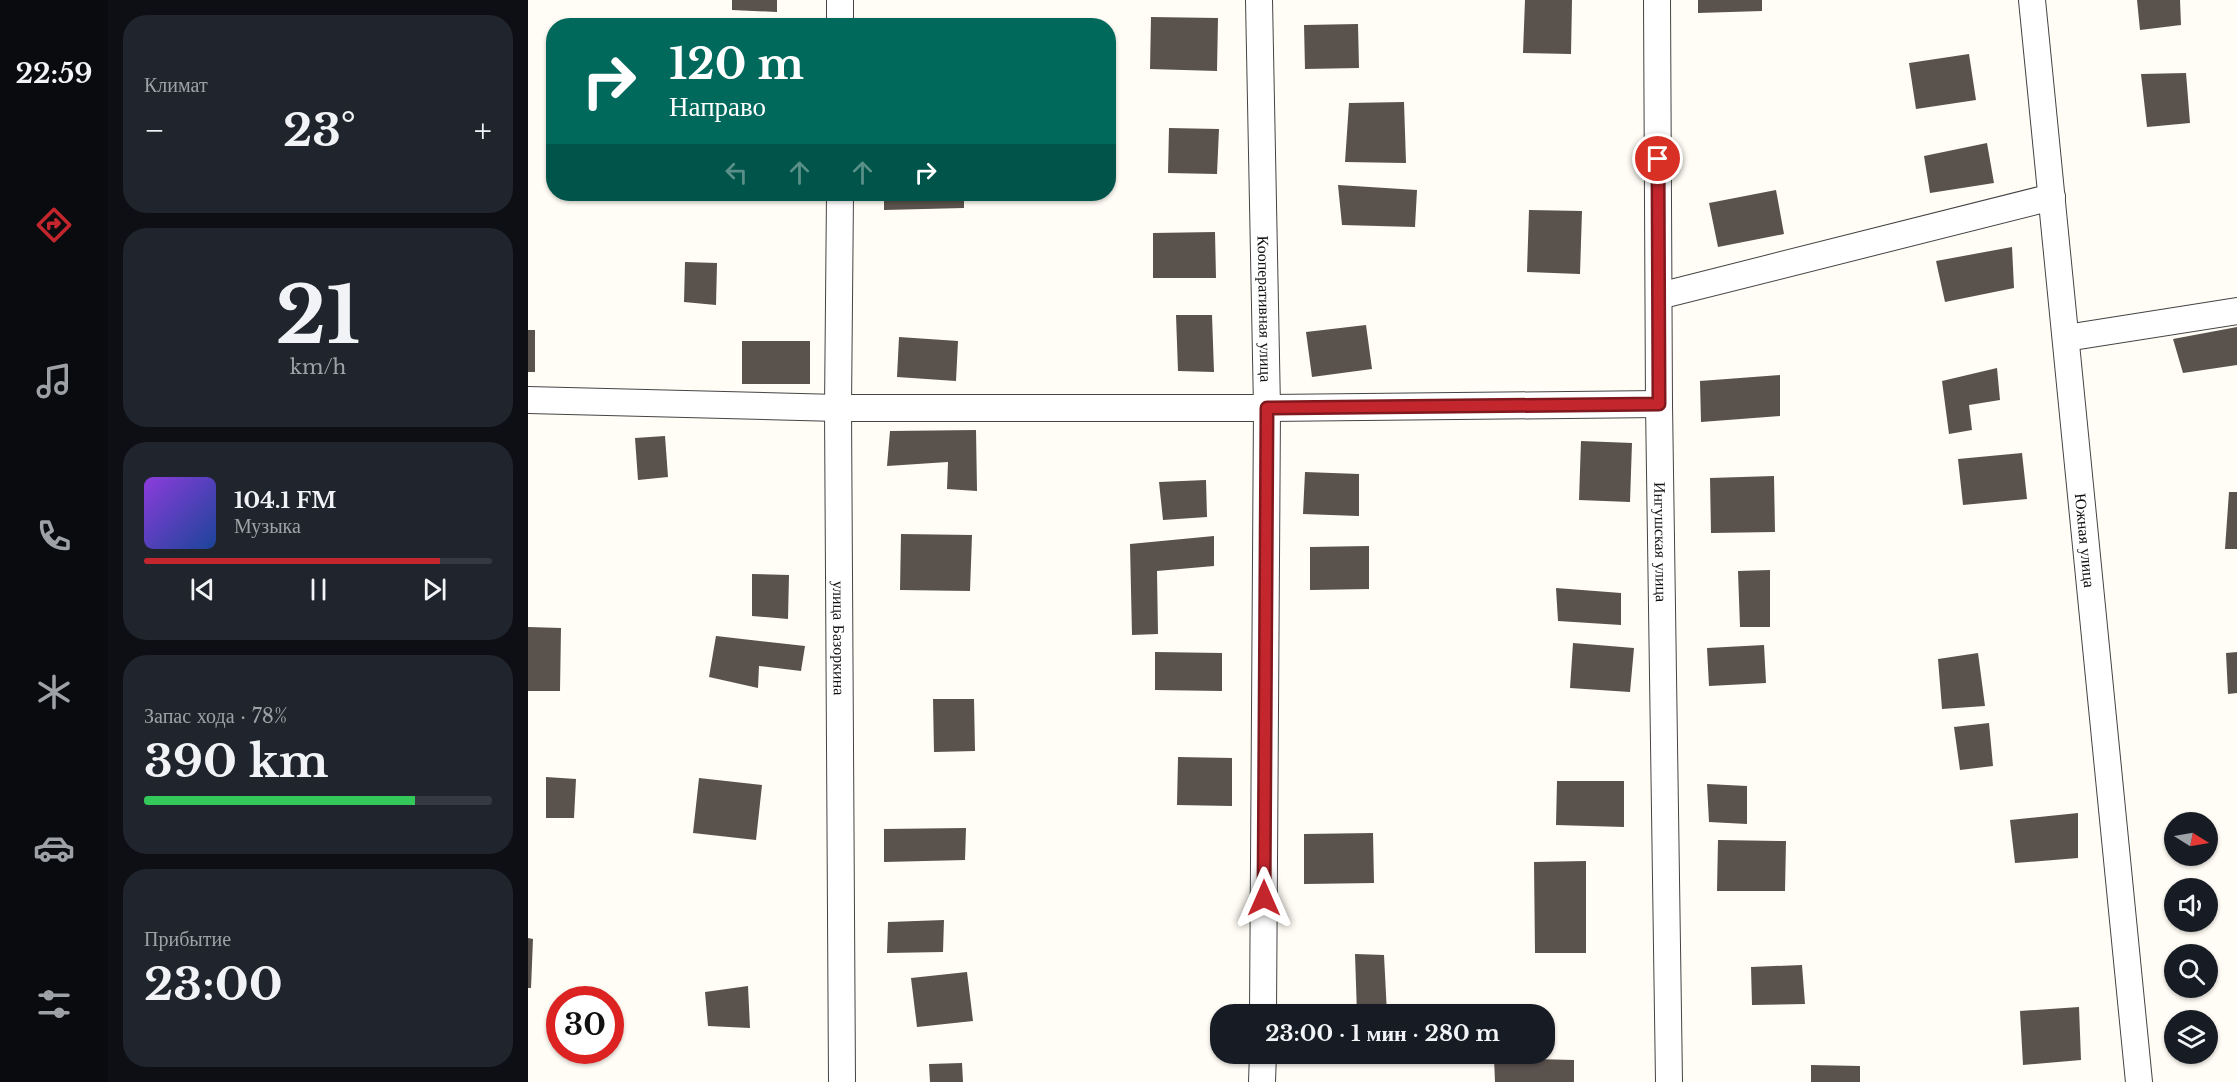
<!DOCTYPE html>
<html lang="ru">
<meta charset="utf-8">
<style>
body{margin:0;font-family:"Libre Baskerville",serif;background:#20242c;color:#f1f3f6;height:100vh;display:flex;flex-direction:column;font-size:22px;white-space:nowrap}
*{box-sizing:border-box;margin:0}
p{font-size:20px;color:#9ea1a6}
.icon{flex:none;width:33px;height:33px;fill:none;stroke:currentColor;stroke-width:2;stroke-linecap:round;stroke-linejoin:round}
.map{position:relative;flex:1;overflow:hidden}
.drawer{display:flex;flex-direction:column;gap:15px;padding:15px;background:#0d0f14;width:420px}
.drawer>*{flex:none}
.top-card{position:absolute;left:18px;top:18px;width:570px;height:183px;border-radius:24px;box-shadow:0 2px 4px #0004;background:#00695c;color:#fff;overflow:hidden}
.needle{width:39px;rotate:101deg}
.buttons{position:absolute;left:1636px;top:812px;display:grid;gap:12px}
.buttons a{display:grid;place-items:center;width:54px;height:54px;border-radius:50%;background:#171b24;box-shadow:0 2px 4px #0004;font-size:30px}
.speed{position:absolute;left:18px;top:986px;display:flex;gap:12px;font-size:30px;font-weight:700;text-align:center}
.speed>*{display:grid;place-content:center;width:78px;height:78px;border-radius:50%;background:#171b24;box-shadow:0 2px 4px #0004;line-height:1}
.speed .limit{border:9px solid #d22;background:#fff;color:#111}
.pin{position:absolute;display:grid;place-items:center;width:51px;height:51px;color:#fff;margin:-26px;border:3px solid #fff;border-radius:50%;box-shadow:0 2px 6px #0007}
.me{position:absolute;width:66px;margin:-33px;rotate:0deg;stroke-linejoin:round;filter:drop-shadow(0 0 4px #0008)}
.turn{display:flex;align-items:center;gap:21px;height:126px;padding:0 24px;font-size:27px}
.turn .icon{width:78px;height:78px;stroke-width:2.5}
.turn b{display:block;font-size:42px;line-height:51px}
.lanes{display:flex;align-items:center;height:57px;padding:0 24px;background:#0003;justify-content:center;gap:30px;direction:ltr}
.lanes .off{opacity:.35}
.big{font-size:45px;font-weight:800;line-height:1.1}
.drawer .widget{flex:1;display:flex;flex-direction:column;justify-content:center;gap:9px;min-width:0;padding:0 21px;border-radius:24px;background:#20242c}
.drawer .dial{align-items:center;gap:0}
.dial b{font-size:78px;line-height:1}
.song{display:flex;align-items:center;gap:18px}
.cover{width:72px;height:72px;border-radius:9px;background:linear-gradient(135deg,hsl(270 70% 55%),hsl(220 70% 35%))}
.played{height:6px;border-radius:3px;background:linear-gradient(90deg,#c4262e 85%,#363941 85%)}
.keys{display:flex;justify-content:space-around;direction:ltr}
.heat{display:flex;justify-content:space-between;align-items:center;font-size:33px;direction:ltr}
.charge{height:9px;border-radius:4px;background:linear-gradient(90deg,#34c759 78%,#363941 0)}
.trip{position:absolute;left:682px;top:1004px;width:345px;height:60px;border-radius:24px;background:#171b24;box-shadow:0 2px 4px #0004;font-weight:800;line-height:60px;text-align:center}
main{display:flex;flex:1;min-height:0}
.tab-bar{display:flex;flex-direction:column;width:108px;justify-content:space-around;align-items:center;background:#090b0e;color:#9ea1a6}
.tab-bar .icon{width:42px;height:42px}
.tab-bar .current{color:#c4262e}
.tab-bar b{font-size:27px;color:#f1f3f6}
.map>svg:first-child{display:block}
.building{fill:#5a524d}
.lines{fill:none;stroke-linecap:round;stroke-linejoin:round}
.minor-casing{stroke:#444;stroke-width:28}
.minor{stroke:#fff;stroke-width:26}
.route-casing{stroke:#7f191e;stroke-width:15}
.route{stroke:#c4262e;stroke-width:10}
.labels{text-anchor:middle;stroke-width:6;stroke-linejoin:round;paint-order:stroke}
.street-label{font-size:16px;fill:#111;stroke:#fff}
</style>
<main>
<nav class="tab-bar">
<b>22:59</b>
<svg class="icon current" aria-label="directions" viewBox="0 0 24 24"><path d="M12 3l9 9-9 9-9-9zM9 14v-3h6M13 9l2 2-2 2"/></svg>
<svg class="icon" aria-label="music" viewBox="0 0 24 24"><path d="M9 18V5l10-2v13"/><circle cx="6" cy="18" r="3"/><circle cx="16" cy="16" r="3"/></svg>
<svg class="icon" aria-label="phone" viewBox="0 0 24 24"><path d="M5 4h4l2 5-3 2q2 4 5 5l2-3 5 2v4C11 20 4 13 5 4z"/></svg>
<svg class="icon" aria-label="climate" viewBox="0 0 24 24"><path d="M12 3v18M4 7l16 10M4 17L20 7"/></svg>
<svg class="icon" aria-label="car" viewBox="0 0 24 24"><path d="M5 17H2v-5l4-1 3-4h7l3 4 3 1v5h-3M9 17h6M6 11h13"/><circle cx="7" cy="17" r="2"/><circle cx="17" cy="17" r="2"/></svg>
<svg class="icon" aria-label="filters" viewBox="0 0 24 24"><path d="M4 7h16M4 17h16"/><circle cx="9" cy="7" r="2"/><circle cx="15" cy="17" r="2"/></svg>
</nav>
<section class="drawer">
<div class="widget"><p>Климат</p>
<div class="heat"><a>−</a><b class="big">23°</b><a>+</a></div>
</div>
<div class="widget dial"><b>21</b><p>km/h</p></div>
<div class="widget">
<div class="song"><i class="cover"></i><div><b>104.1 FM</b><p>Музыка</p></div></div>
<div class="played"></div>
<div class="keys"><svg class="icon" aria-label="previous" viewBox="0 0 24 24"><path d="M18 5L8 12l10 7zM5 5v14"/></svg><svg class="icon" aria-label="pause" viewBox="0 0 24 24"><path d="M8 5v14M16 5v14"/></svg><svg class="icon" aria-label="next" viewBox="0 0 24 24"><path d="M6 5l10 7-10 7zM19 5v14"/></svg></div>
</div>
<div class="widget"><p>Запас хода · 78%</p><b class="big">390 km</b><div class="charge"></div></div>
<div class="widget"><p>Прибытие</p><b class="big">23:00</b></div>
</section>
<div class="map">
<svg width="1709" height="1082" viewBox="0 0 1709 1082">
<rect width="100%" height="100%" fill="#fffdf5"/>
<path class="building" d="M204 0H249V12L204 10Z
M997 0H1044L1043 54 995 53Z
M1170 0H1234V11L1170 13Z
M1609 0H1652L1653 25 1612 30Z
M623 17 690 18 689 71 622 69Z
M830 24 831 68 777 69 776 25Z
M1441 54 1448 100 1388 109 1381 63Z
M1658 73 1662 123 1619 127 1613 74Z
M876 102 878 163 817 162 821 103Z
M641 128 691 129 689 174 640 173Z
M1459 143 1466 183 1402 193 1396 156Z
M810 185 889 190 887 227 814 225Z
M1248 190 1256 234 1190 247 1181 203Z
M230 194H263V197L230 195Z
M356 194H436V208L356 210Z
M1001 210 1054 211 1052 274 999 272Z
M687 232 688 278H625V233Z
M1484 247 1486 288 1417 302 1408 261Z
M157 262 189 263 188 305 156 302Z
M648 315H684L686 372 650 371Z
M838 325 844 369 784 377 778 332Z
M1709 327V365L1655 373 1645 339Z
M0 330H7V372H0Z
M371 337 430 341 428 381 369 377Z
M214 341H282V384H214Z
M1469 368 1472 400 1441 405 1444 430 1421 434 1414 381Z
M1252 375V416L1173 422 1172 381Z
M448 430 449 491 419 489 420 462 359 466 362 431Z
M137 436 140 477 110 480 107 438Z
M1053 441 1104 443 1102 502 1051 500Z
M1494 453 1499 499 1435 505 1430 459Z
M777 472 831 474V516L775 514Z
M1246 476 1247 532 1183 533 1182 478Z
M678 480 679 517 635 520 631 482Z
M1701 492H1709V549H1697Z
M373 534 444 535 442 591 372 590Z
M686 536V566L629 571 630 634 604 635 602 544Z
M841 546V589L782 590V547Z
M1242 570V627H1212L1210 571Z
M224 574 261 575 260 619 224 616Z
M1028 588 1093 593V625L1030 621Z
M0 627 33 628 32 691H0Z
M188 636 277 646 273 671 231 666 230 688 181 677Z
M1045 643 1106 648 1102 692 1042 688Z
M1236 645 1238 683 1181 686 1179 648Z
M627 652 694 653V691L627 690Z
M1709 652V693L1700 694 1698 653Z
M1450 653 1457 706 1414 709 1410 659Z
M405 699H446L447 751 406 752Z
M1461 723 1465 766 1432 770 1426 727Z
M650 757 704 758V806L649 805Z
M18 777 48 779 46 818H18Z
M171 778 234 785 228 840 165 833Z
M1029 781H1096V827L1028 825Z
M1179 784 1219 786V824L1181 822Z
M1550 813V858L1487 863 1482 820Z
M438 828 437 860 356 862V829Z
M845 833 846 883 776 884V834Z
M1190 840 1258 841 1257 891H1189Z
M1058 861V953H1007L1006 862Z
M416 920 415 952 359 953 360 922Z
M0 938 5 939 3 988H0Z
M827 954 856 955 859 1014H829Z
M1274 965 1277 1004 1224 1005 1223 967Z
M439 972 445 1021 389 1027 383 978Z
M220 986 222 1028 180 1026 177 992Z
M1551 1007 1553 1060 1495 1065 1492 1011Z
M966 1058 1046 1060V1082H967Z
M434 1063 435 1082H402L401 1064Z
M1283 1065 1332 1066V1082H1283Z"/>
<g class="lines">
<defs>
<g id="minor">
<path id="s1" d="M731 0 739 408 735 1014"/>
<path id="s2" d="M1129 0 1131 404 1141 1082"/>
<path id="s3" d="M1504 0 1611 1082"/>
<path d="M312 26V0"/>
<path id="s4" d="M312 194 310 408 314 1082"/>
<path d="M1131 296 1524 197"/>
<path d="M1538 338 1709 311"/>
<path d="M0 400 310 408H739L1131 404"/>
<path d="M734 1082 735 1053"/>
</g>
</defs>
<use href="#minor" class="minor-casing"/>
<use href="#minor" class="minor"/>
</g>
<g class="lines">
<defs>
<path id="route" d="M736 898 739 408 1131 404 1130 159"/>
</defs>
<use href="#route" class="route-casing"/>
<use href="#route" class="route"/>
</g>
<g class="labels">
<g class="street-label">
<text dy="6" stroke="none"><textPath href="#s1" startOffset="309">Кооперативная улица</textPath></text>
<text dy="6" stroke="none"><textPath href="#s2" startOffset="542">Ингушская улица</textPath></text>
<text dy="6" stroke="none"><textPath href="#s3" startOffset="543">Южная улица</textPath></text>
<text dy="6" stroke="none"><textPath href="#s4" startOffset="444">улица Базоркина</textPath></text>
</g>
</g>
</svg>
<div class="buttons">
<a><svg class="needle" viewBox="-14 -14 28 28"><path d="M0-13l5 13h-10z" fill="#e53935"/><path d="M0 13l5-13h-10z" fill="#9ea1a6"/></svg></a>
<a><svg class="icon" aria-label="sound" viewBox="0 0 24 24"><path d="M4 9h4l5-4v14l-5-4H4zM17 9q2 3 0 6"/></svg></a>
<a><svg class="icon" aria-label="search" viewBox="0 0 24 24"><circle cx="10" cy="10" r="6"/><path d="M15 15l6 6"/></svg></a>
<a><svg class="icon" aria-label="layers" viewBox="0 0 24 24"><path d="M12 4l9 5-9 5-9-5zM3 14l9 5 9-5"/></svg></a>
</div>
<div class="speed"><div class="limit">30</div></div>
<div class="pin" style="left:1130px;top:159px;background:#d93025"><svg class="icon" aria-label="arrive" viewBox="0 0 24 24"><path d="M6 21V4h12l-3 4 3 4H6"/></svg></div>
<svg class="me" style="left:736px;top:898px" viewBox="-20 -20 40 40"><path d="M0-17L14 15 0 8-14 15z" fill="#c4262e" stroke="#fff" stroke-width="4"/></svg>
<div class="trip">23:00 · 1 мин · 280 m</div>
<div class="top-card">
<div class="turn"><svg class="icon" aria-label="right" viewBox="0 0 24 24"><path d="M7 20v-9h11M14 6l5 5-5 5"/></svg><div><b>120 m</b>Направо</div></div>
<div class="lanes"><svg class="icon off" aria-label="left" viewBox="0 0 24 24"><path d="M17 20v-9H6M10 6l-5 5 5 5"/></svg><svg class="icon off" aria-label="ahead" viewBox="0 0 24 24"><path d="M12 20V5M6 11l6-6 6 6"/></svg><svg class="icon off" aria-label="ahead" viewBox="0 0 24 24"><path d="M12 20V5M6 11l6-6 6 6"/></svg><svg class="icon" aria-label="right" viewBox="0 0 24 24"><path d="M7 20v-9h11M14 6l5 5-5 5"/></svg></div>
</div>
</div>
</main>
